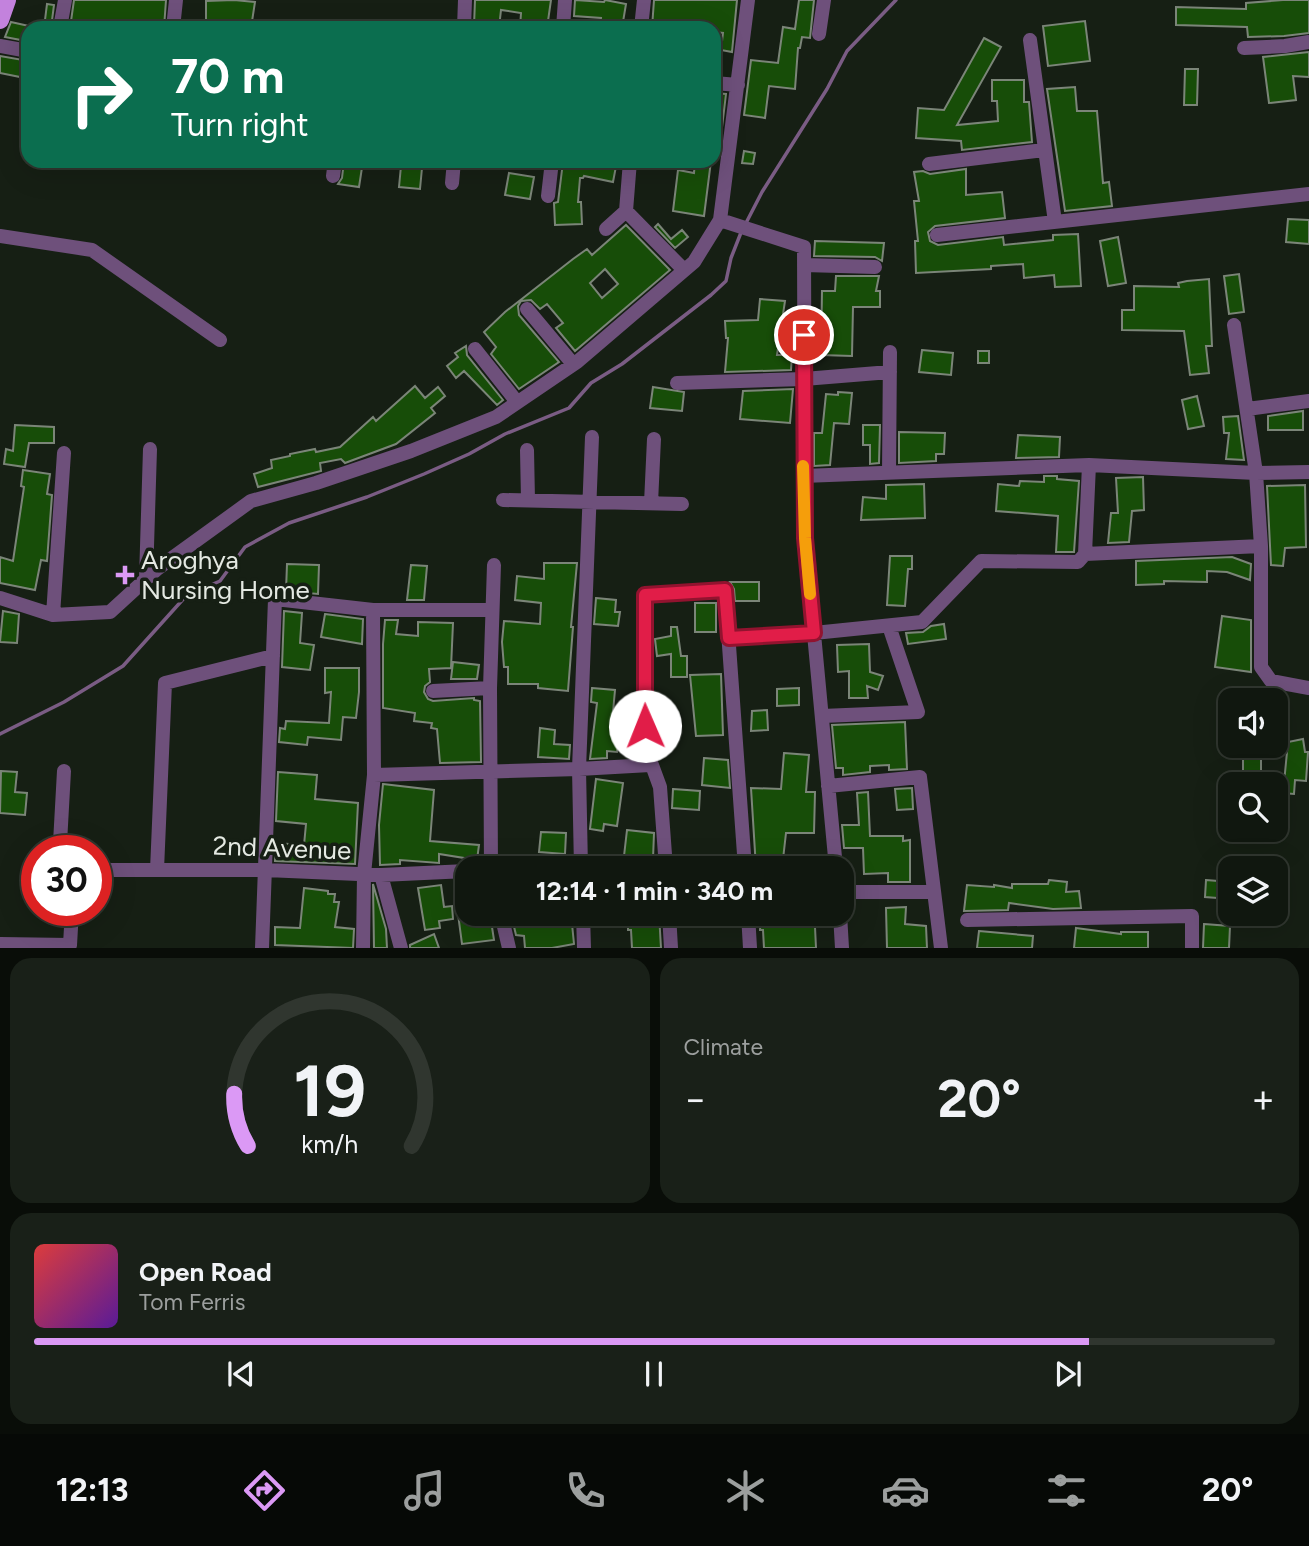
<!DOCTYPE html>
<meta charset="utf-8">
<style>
body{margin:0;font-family:Figtree,sans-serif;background:#192018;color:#f1f3f6;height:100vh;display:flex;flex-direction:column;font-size:26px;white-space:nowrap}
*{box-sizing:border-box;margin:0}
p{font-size:23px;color:#9c9f9e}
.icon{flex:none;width:38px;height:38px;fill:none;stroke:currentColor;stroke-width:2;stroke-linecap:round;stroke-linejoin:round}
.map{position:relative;height:948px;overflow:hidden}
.sheet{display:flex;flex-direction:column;gap:10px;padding:10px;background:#090d08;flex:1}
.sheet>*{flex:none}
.top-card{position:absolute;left:21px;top:21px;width:700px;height:147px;border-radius:21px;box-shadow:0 7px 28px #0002,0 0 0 2px #30362f;background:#0b6e4f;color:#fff;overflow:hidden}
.fabs{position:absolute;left:1218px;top:688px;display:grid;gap:14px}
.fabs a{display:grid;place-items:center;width:70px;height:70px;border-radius:14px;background:#10170f;box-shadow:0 7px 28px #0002,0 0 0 2px #30362f;font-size:35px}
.speed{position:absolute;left:21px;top:835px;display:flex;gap:14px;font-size:35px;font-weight:700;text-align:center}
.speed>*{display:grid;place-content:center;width:91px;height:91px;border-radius:50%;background:#10170f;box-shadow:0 7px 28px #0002,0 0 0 2px #30362f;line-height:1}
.speed .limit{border:10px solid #d22;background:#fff;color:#111}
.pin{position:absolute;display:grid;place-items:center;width:60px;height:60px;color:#fff;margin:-30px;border:4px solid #fff;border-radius:50%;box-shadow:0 2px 7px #0007}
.me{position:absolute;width:77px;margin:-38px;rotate:359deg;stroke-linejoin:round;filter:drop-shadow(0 0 5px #0008)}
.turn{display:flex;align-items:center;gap:24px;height:147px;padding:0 35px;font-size:32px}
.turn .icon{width:91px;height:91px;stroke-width:2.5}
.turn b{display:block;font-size:49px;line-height:60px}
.big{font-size:52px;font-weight:700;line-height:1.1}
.sheet .widget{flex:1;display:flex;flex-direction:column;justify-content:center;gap:10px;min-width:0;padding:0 24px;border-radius:21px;background:#192018}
.sheet .dial{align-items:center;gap:0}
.dial svg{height:182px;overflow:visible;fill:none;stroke:#30362f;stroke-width:7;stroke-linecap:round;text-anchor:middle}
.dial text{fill:#f1f3f6;stroke:none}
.song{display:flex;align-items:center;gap:21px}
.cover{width:84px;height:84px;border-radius:10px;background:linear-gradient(135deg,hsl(0 70% 55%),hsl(270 70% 35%))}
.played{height:7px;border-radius:4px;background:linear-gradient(90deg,#db99f5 85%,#30362f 85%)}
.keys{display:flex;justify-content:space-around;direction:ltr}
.heat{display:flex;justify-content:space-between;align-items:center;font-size:38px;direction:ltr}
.sheet .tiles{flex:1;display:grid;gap:10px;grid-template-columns:1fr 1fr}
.widget:last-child{grid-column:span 2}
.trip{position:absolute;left:455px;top:856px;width:399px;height:70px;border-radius:21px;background:#10170f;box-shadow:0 7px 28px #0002,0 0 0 2px #30362f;font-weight:700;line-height:70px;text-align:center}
.menu{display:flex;height:112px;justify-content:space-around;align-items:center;background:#060906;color:#9c9f9e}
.menu .icon{width:49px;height:49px}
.menu .selected{color:#db99f5}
.menu b{font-size:32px;color:#f1f3f6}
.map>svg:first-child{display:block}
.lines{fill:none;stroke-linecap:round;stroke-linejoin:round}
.stream{stroke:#7a5c84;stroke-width:3.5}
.building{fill:#174d08;stroke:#7b8578;stroke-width:2;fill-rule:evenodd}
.minor{stroke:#6e507b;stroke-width:14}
.primary{stroke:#c382dd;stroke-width:18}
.route-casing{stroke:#92132f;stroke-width:18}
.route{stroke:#e11d48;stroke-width:12}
.slow{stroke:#f59e0b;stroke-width:12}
.poi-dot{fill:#db99f5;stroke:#161f14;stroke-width:2.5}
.labels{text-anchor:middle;stroke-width:7;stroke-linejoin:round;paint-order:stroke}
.poi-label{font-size:26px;fill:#e4e9e2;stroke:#161f14;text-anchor:start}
.street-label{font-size:26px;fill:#e4e9e2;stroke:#161f14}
</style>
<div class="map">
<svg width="1309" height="948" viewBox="0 0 1309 948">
<rect width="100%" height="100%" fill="#161f14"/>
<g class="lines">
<path class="stream" d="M746 223 762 192 827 89 847 51 896 0
M0 734 64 702 123 666 186 596 220 581 245 547 289 523 367 497 424 474 469 454 505 434 569 408 591 383 622 364 711 295 726 281 731 258 742 230"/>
</g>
<path class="building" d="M74 0H166L164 28H70Z
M234 0 255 2 251 28H206V1Z
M475 0H551L547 28H520L521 13 501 10 499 28 474 26Z
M575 0 604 2 605 0 626 4 622 28H600L601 18 574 16Z
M654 0H737L732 52 721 50 723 33 714 32V28H652Z
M799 0H814L810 38 802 37 800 48H798L795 89 769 86 765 118 744 115 751 60 778 63 783 27 795 29Z
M1283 0H1309V33L1284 36 1248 37 1247 27 1176 25V7L1246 9V3Z
M47 4 54 5 51 28H44Z
M1085 21 1090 61 1048 66 1043 26Z
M11 22 29 26 26 41 5 37Z
M984 38 1001 47 957 125 998 121 997 101H992V80H1024V102H1029L1032 142 962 150 961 141 916 138 918 108 944 110Z
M1309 52V77L1293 76 1296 100 1269 103 1263 57Z
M0 56 23 60 20 77 0 73Z
M1185 69H1198L1197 105H1184Z
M1075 87 1077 111H1097L1103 183 1109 182 1112 206 1065 211 1047 89Z
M714 93 726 94 720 144H714Z
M744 151 755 153 753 164 742 163Z
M344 161H363L359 187 338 184 342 178Z
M594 161H617L613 182 584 176 583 178H580L578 202H581L582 224 555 225 554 203 558 202 563 162 593 164Z
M695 161H711L704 216 673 211 678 170 694 173Z
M401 166 422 168 420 189 399 187Z
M966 169V195L1002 192 1005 218 935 226 928 232 930 241 938 245 1003 237 1004 245 1053 240V235L1078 234 1081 286 1055 287 1054 275 1024 278 1023 264 991 266V269L916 273 915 241H918L914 201H919L914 172 923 171 930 174Z
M509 173 534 177 530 199 505 195Z
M1288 219 1309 220V244L1286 242Z
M658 224 671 239 682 230 688 237 675 248 655 227Z
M626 225 670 270 575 351 556 328 563 323 547 304 540 309 531 300 521 301 518 306 519 315 559 362 519 389 491 354 496 347 484 332 505 312 573 259 587 249 592 255ZM605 269 618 284 602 298 590 283Z
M1118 237 1126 283 1108 286 1100 241Z
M815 241 884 243 882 261 875 257 814 256Z
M1239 274 1244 312 1229 314 1224 276Z
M836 276H879L876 291H880V307H853L852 356 821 355 822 291H835Z
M1209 279 1212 346H1206L1209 373 1190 375 1184 331 1122 330V310H1134V286L1179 287 1178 283 1187 281Z
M760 299 785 301 777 355H792L791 370 725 372 728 338H726L725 321 758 320Z
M466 346 467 355 503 400 497 405 464 371 456 378 447 366 458 357 455 353Z
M922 350 953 353 951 375 919 372Z
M978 351H989V363H978Z
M415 386 425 398 438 387 445 396 431 408 435 413 396 444 345 463 341 459 320 463 321 471 258 487 254 474 272 468 271 460 290 456V454L315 449 316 452 340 447 373 417 376 421Z
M653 387 684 392 682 411 650 408Z
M793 389 790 423 740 419 743 391Z
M838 392 852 393 849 424 834 423 830 465 814 466V433H822L826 394 838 395Z
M1197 396 1204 426 1188 429 1182 400Z
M1303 411V430H1268V416Z
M1238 416 1244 460 1226 459 1229 433H1224L1223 417Z
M15 425 54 427V443H29L25 467 4 464 6 449 13 451Z
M863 425H880L879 463 870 464V445H863Z
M899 432 945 433 944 454H936V461L899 463Z
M1018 435 1060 437 1059 457 1016 458Z
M23 470 50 474 47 494 52 495 47 561 41 560 35 590 0 583V557L13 561 24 487 21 486Z
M1044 476H1057V479L1079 481 1074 552H1056L1058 516 996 511 998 484 1019 486 1020 481 1044 482Z
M1143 477 1144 510 1132 511 1129 542 1108 543 1111 513H1118L1116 478Z
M924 484 925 518 861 520 863 497 886 499V485Z
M1305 485 1306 547 1285 548 1283 566 1271 565 1267 486Z
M890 556H912V569H908L905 606 887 605Z
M1232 557 1251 564 1250 580 1227 572 1207 571V582L1164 581V584L1136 585V561Z
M544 563H577L571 627H573L568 691 538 688V684H508V667H504L502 642 504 621 540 624 541 603 515 600 517 576 544 579Z
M287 564 319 565 318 594 286 591Z
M411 565 427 566 424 600H407Z
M730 582H759V601H735L734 589Z
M596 598 616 600 615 612H620L618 626 594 624Z
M695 603H716V632H695Z
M3 611 19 614 17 643 0 642Z
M284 611 302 613 300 643 314 645 310 670 282 667Z
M325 614 363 619 362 644 321 637Z
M1222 616 1251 620V672L1215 667Z
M385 620H398L396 634 418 636V622L453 623 451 668 429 669 430 682 425 686 424 692 428 699 433 701 474 698V700L480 701 481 762 440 763 437 729 431 728 432 723 414 721 415 713 383 708V644Z
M944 624 946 639 908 644 906 633 923 632 931 626Z
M671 627H677L681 656H687V677H671V654L657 656 655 639 671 636Z
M869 644 870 672 883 676 878 690 867 686 868 698H849V671L838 672 837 645Z
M453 662 479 665 477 679H451Z
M325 668H359V692L356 718 343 717 341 740 308 737 307 745 279 742 280 728 285 729 286 721 329 723 331 692 325 693Z
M721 674 723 735 696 736 690 675Z
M592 688 615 690 611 734 619 735 617 752 607 751V758L590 759 597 703 591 702Z
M799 688V705L777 706V689Z
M767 710 768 730 751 731 752 711Z
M905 722 907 769 889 770V765L870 766V772L843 775V768H836L832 725Z
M540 728 555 730 554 744 570 745 569 759 538 757Z
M1303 739 1305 752H1308L1306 781 1295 780 1294 794 1283 793 1288 742Z
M1243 746H1261V784H1243Z
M784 753 809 755 806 792H815L814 833H786L782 868H756L751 788 781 789Z
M704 758 728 760 730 788 702 785Z
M1 771 17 772 15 792 27 793 25 815 0 813Z
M278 772 317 775 315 799 358 803 355 864 275 861 276 843 304 845 306 824 276 821Z
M596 779 623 783 617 826 604 824 603 831 590 829Z
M383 784 434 790 430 841 479 845 477 860 439 854V863L400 860V864L380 865 379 825Z
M912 788 913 809 897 810 895 789Z
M673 789 700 791 699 810 672 808Z
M868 792 870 836H903V841L910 840V882H888V873L864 874 863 848H844L842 825H859L857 793Z
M627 830 654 833 653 859 624 856Z
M541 832 566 833 565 854 539 852Z
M1049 880 1067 882 1066 892 1079 891 1081 908 1053 909 1009 903 1008 910 964 911 967 885 994 887V885L1012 888V884H1048Z
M1206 880 1230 882V899L1205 897Z
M373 884 386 929 387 948H374Z
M441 885 444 907 452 906 453 919 439 921 440 928 425 930 418 888Z
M304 888 328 891V894H335L334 902H339L335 927 354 929 353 948 275 945V927L300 928Z
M906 907 905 924 926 926 927 948H887L886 908Z
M458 914H490L494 940 462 944Z
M511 914H571L574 944 552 948H525L524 936 516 935Z
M628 914H659L661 948H632L631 930H628Z
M761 914H823L824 927H815L816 948H764L763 930H760Z
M1204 924 1230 926 1229 948H1203Z
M1076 928 1121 934V932H1148V948H1074Z
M979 931 1033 936 1032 948H977Z
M434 934 439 948H410V945Z"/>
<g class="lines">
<path class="minor" d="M60 28 65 0
M173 28 176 0
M464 28 465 0
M563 28 565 0
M641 28 644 0
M819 34 824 0
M1030 40 1055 222
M0 46 28 51
M1244 48 1285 46 1309 42
M714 83 738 85
M929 164 1044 150
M333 176 335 161
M452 183 454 161
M548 196 552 161
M626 211 630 161
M720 220 804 247 805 538 836 868
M606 229 626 211 684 270
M937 235 1309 194
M0 236 92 250 220 340
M804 265 875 267
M527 309 573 364
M1234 325 1256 473 1261 546
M475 349 517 402
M677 383 804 379 890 372
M1247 409 1309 401
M592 437 579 769 650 765
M527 450 528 500
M1089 465 1085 554 1261 546V667L1271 681 1309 688
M889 473 890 352
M803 476 1089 465 1256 473 1309 472
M503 500 682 504
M651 503 654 439
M146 579 150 449
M0 598 53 615 110 612 157 569 251 501 316 483 411 451 496 417 577 362 694 262 720 220 748 0
M53 615 64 453
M729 638 814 633 922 622 981 561 1078 562 1085 554
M433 691 490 688
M822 716 918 712 889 626
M374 775 579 769 581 868
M828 786 920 777 941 948
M64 850 60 843 64 771
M491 868 490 688 494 565
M666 868 660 787 645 746 644 595 725 590 745 868
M96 870H266L381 875 467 871
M157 870 165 683 273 656
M381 875 401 948
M842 892H933
M501 914 509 948
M583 914 584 948
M669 914 671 948
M748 914 750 948
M840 914 842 948
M967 920 1192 916V948
M0 944 70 945 72 910
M262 948 275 599 373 610H492
M363 948 364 874 374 775 373 610"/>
<path class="primary" d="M0 20 7 0"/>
</g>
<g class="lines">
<defs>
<path id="route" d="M645 726V595L725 590 729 638 814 633 805 538 804 335"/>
</defs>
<use href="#route" class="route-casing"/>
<use href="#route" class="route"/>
<path class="slow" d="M803 466 805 538 810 594"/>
</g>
<path class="poi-dot" d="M121.5 564.5h7v7h7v7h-7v7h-7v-7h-7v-7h7z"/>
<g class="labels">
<g class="poi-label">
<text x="141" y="569">Aroghya<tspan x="141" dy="30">Nursing Home</tspan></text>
</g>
<g class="street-label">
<text transform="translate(282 848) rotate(2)" y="9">2nd Avenue</text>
</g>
</g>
</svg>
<div class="fabs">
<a><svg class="icon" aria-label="sound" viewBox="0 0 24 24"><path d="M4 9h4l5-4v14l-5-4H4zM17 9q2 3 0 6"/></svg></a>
<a><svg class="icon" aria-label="search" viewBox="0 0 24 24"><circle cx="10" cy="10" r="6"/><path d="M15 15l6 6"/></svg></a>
<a><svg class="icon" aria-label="layers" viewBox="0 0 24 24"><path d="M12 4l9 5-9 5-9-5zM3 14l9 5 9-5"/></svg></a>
</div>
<div class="speed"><div class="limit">30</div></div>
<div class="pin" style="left:804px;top:335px;background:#d93025"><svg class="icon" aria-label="arrive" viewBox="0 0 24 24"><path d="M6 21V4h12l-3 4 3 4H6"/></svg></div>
<svg class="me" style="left:645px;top:726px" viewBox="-20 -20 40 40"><circle r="19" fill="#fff"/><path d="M0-13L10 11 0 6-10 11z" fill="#e11d48"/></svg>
<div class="trip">12:14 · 1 min · 340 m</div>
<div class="top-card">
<div class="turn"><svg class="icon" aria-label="right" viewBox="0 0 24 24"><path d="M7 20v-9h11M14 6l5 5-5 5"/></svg><div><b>70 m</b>Turn right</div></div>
</div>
</div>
<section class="sheet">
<div class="tiles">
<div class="widget dial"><svg viewBox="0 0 100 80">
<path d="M14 69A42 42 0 1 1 86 69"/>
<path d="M14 69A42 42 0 0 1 8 46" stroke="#db99f5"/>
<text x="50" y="56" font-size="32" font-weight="700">19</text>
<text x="50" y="72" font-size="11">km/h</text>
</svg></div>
<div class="widget"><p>Climate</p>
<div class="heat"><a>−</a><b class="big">20°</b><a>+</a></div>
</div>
<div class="widget">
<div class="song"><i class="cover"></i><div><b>Open Road</b><p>Tom Ferris</p></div></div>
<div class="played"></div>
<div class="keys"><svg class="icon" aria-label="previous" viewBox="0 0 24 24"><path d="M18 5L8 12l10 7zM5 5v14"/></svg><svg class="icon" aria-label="pause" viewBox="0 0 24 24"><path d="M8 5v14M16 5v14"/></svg><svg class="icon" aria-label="next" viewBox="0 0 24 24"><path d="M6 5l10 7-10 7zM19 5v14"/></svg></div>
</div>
</div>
</section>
<nav class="menu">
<b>12:13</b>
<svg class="icon selected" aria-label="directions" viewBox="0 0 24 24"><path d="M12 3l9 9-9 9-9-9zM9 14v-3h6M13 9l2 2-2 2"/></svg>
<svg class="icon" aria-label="music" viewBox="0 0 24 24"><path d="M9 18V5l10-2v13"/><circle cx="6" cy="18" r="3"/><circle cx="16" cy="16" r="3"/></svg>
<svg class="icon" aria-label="phone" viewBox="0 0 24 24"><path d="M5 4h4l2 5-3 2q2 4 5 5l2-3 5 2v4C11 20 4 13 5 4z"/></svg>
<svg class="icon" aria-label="climate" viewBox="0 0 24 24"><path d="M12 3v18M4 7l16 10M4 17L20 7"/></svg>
<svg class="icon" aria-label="car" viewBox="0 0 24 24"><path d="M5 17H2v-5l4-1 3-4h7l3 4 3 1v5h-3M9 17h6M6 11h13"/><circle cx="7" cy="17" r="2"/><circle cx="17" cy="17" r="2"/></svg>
<svg class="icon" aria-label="filters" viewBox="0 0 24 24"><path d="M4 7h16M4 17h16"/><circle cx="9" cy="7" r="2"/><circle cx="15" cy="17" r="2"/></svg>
<b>20°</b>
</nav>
